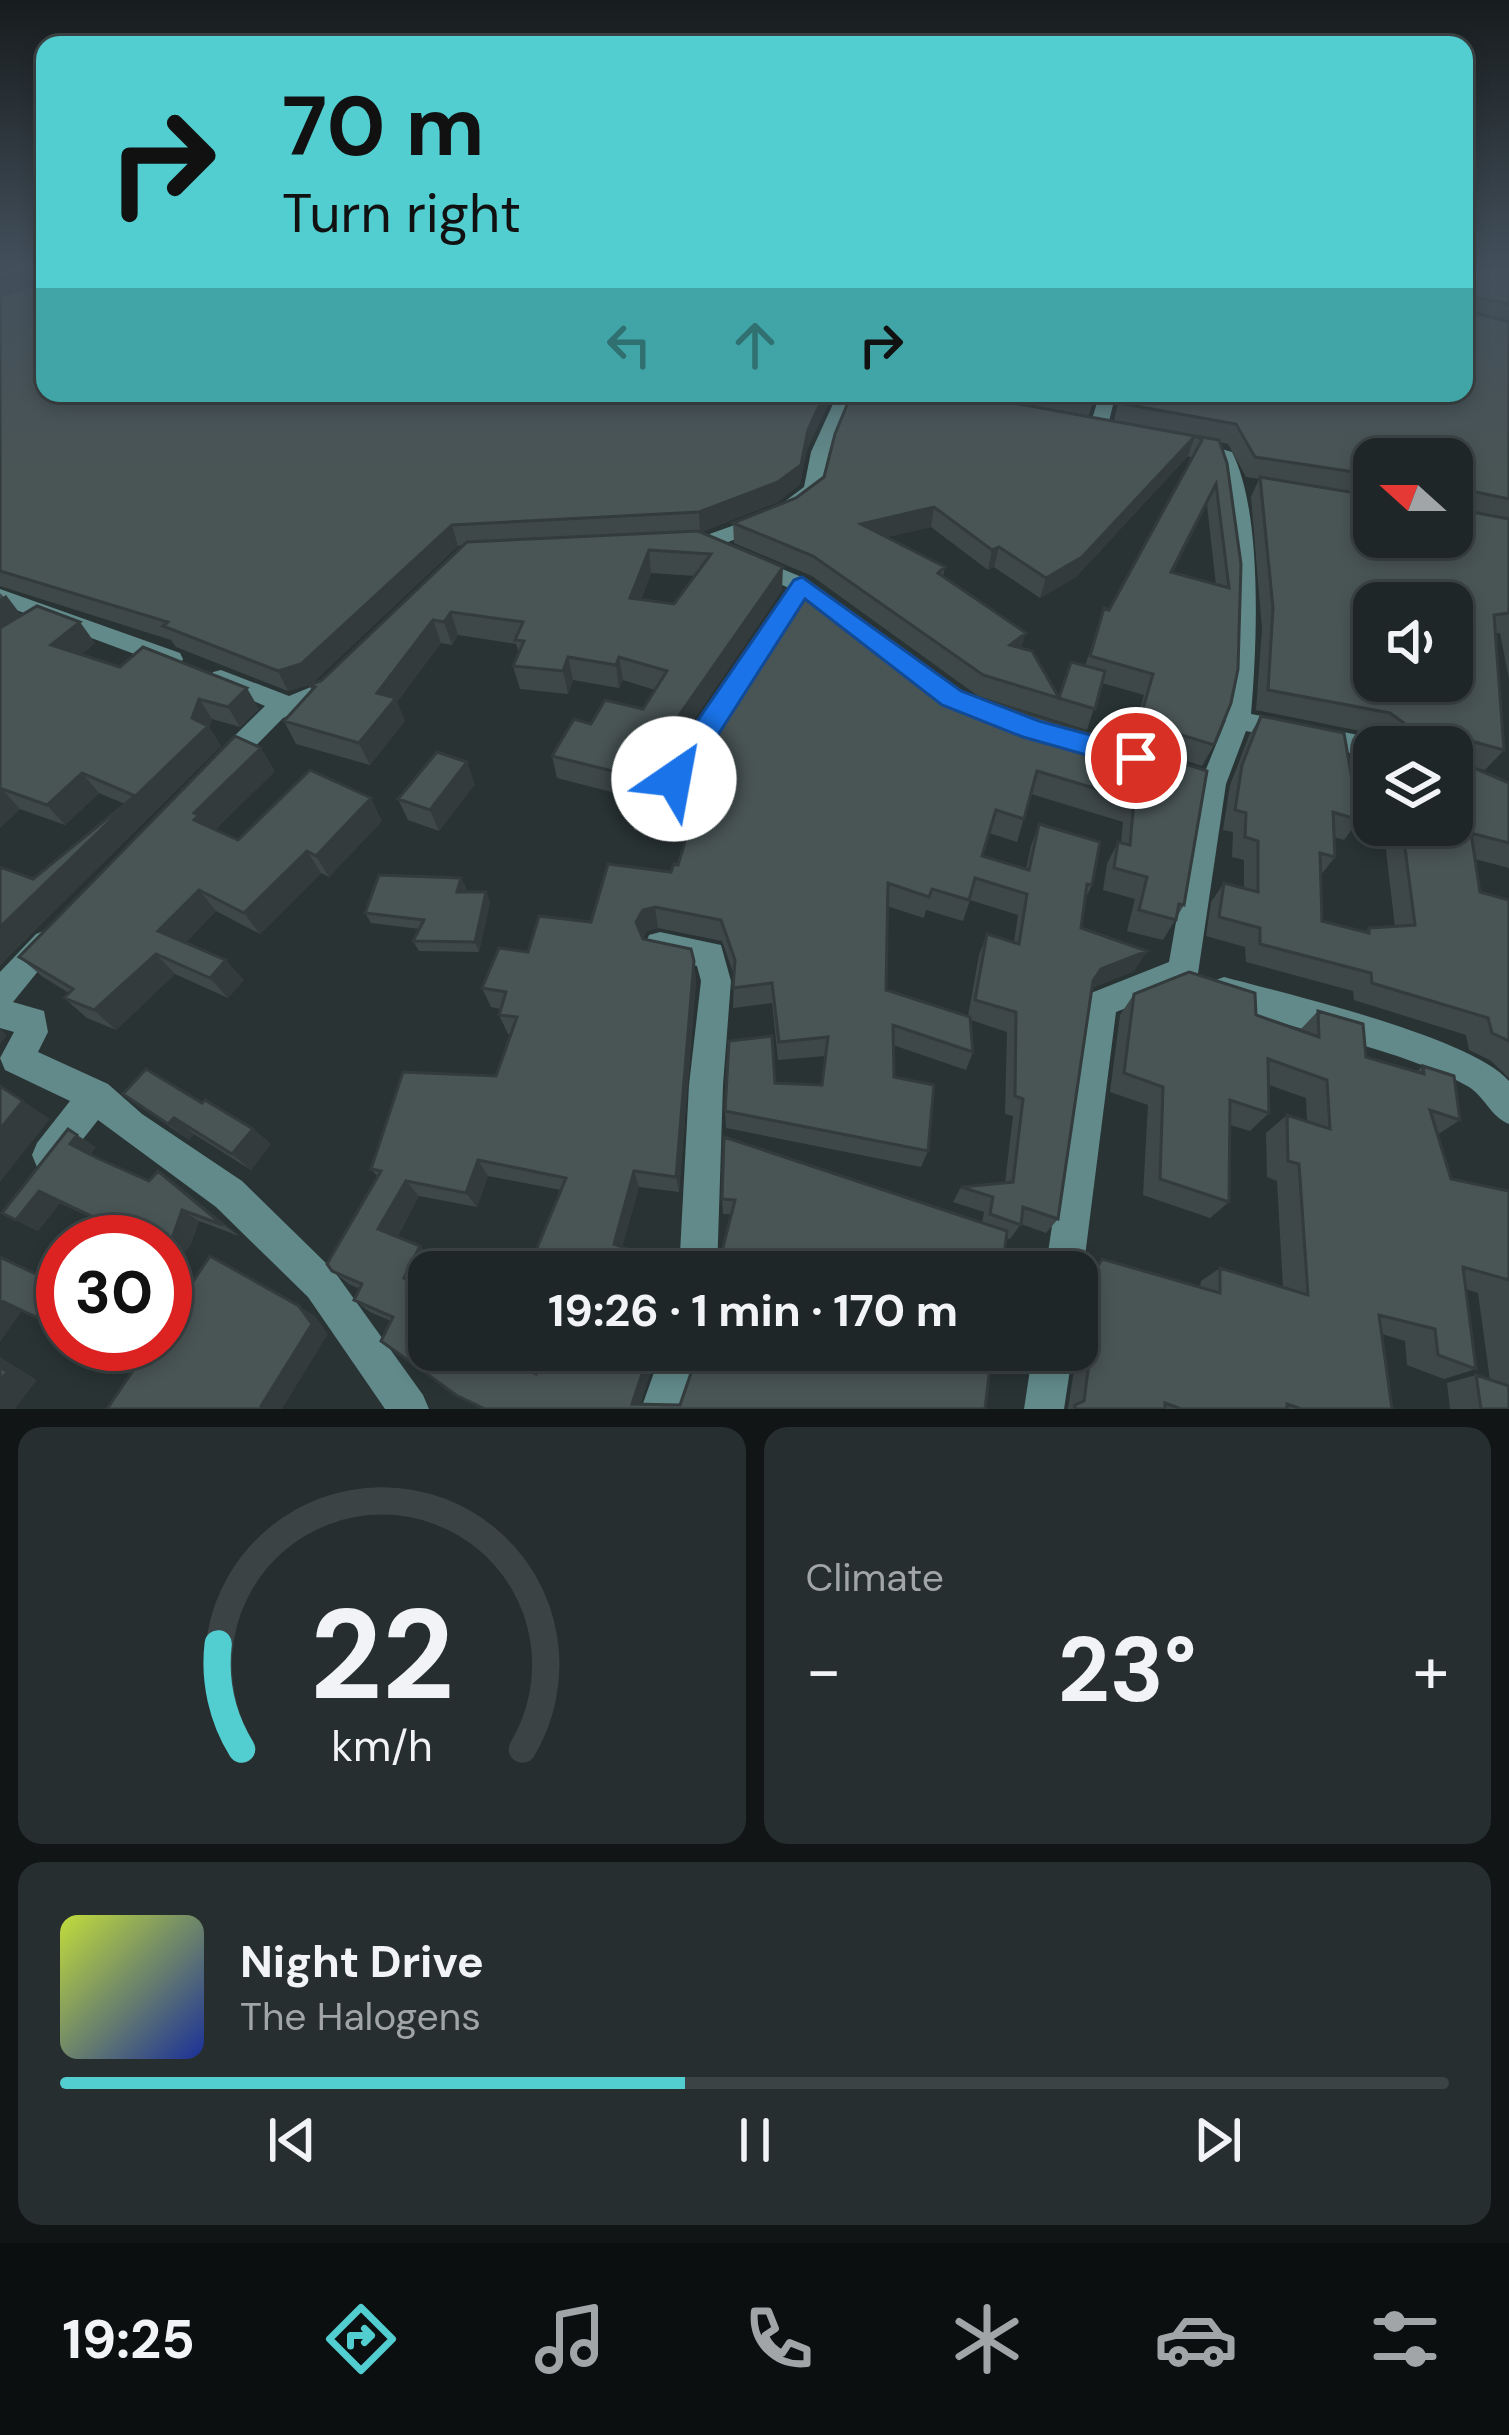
<!DOCTYPE html>
<meta charset="utf-8">
<style>
body{margin:0;font-family:"DM Sans",sans-serif;background:#272e2f;color:#f1f3f6;height:100vh;display:flex;flex-direction:column;font-size:45px;white-space:nowrap}
*{box-sizing:border-box;margin:0}
p{font-size:39px;color:#a1a5a7}
.icon{flex:none;width:66px;height:66px;fill:none;stroke:currentColor;stroke-width:2;stroke-linecap:round;stroke-linejoin:round}
.map{position:relative;height:1409px;overflow:hidden}
.drawer{display:flex;flex-direction:column;gap:18px;padding:18px;background:#111515;flex:1}
.drawer>*{flex:none}
.guide{position:absolute;left:36px;top:36px;width:1437px;height:366px;border-radius:24px;box-shadow:0 6px 18px #0003,0 0 0 3px #3c4344;background:#52cdd0;color:#111;overflow:hidden}
.needle{width:78px;rotate:291deg}
.tools{position:absolute;left:1353px;top:438px;display:grid;gap:24px}
.tools a{display:grid;place-items:center;width:120px;height:120px;border-radius:24px;background:#1f2627;box-shadow:0 6px 18px #0003,0 0 0 3px #3c4344;font-size:60px}
.speed{position:absolute;left:36px;top:1215px;display:flex;gap:24px;font-size:60px;font-weight:700;text-align:center}
.speed>*{display:grid;place-content:center;width:156px;height:156px;border-radius:50%;background:#1f2627;box-shadow:0 6px 18px #0003,0 0 0 3px #3c4344;line-height:1}
.speed .limit{border:18px solid #d22;background:#fff;color:#111}
.pin{position:absolute;display:grid;place-items:center;width:102px;height:102px;color:#fff;margin:-51px;border:6px solid #fff;border-radius:50%;box-shadow:0 3px 12px #0007}
.me{position:absolute;width:132px;margin:-66px;rotate:33deg;stroke-linejoin:round;filter:drop-shadow(0 0 9px #0008)}
.turn{display:flex;align-items:center;gap:42px;height:252px;padding:0 48px;font-size:54px}
.turn .icon{width:156px;height:156px;stroke-width:2.5}
.turn b{display:block;font-size:84px;line-height:102px}
.lanes{display:flex;align-items:center;height:114px;padding:0 48px;background:#0003;justify-content:center;gap:60px;direction:ltr}
.lanes .off{opacity:.35}
.big{font-size:90px;font-weight:700;line-height:1.1}
.drawer .tile{flex:1;display:flex;flex-direction:column;justify-content:center;gap:18px;min-width:0;padding:0 42px;border-radius:24px;background:#272e2f}
.drawer .dial{align-items:center;gap:0}
.dial svg{height:312px;overflow:visible;fill:none;stroke:#3c4344;stroke-width:7;stroke-linecap:round;text-anchor:middle}
.dial text{fill:#f1f3f6;stroke:none}
.song{display:flex;align-items:center;gap:36px}
.cover{width:144px;height:144px;border-radius:18px;background:linear-gradient(135deg,hsl(70 70% 55%),hsl(230 70% 35%))}
.played{height:12px;border-radius:6px;background:linear-gradient(90deg,#52cdd0 45%,#3c4344 45%)}
.keys{display:flex;justify-content:space-around;direction:ltr}
.heat{display:flex;justify-content:space-between;align-items:center;font-size:66px;direction:ltr}
.drawer .tiles{flex:1;display:grid;gap:18px;grid-template-columns:1fr 1fr}
.tile:last-child{grid-column:span 2}
.trip{position:absolute;left:408px;top:1251px;width:690px;height:120px;border-radius:24px;background:#1f2627;box-shadow:0 6px 18px #0003,0 0 0 3px #3c4344;font-weight:700;line-height:120px;text-align:center}
.dock{display:flex;height:192px;justify-content:space-around;align-items:center;background:#0c0f10;color:#a1a5a7}
.dock .icon{width:84px;height:84px}
.dock .active{color:#52cdd0}
.dock b{font-size:54px;color:#f1f3f6}
.map>svg:first-child{display:block}
.lines{fill:none;stroke-linecap:round;stroke-linejoin:round}
.street{fill:#628a8b;fill-rule:evenodd}
.wall{fill:#3f4849;fill-rule:evenodd}
.shaded-wall{fill:#333b3c}
.building{fill:#495455;stroke:#333b3c;stroke-width:3;fill-rule:evenodd}
.route{fill:#1a73e8;stroke:#114b97;stroke-width:3}
</style>
<div class="map">
<svg width="1509" height="1409" viewBox="0 0 1509 1409">
<rect width="100%" height="100%" fill="#293334"/>
<g class="lines">
<path class="street" d="M838 393H854L829 452 822 489 798 510H784V502L804 487 811 452Z
M1100 393H1116L1108 425 1124 428V436L1098 434 1089 429Z
M1194 441 1232 452C1263 513 1257 645 1251 714L1374 738 1386 747H1374V758L1246 731 1226 784 1197 980 1116 1012 1083 1272 1077 1285V1272H1045L1086 1003 1091 993 1169 962 1200 784 1226 720 1236 629 1227 485 1218 459 1188 450 1185 446Z
M760 516 770 522 767 526C740 536 700 560 675 543L678 539 701 537Z
M755 558 809 580 840 606 829 613 804 598 682 786H664L660 779 664 772 789 588 748 570 745 565 748 560Z
M0 589 180 653 183 659 180 665H164L0 604Z
M221 670 289 696 328 680 340 689 336 695 283 718 231 771H213L209 764 213 757 265 706 213 684 209 678 213 672Z
M46 930 56 934 61 943 13 1002 44 1011 48 1032 38 1052 108 1084 142 1114 242 1181 334 1271 423 1395 429 1409H385L308 1297 216 1207 98 1120 61 1167 49 1172 37 1167 32 1155 37 1143 70 1101 5 1070 0 1058 14 1032 0 1028V972L36 934Z
M660 932 721 945 731 981 723 1085 717 1272H679L689 1085 701 981 697 966 649 955 645 945 649 935Z
M1224 977C1287 994 1471 1037 1509 1081V1124C1490 1116 1485 1097 1469 1087 1395 1045 1293 1032 1213 1001L1209 991 1213 981Z
M662 1350H702L681 1409H641Z
M1033 1350H1073L1064 1409H1024Z"/>
</g>
<path class="wall" d="M0 268H45V393H833L807 450 800 484 778 502 701 532 782 590 661 768 684 766 964 693 1207 771 1184 905 1163 940 1127 931 1135 899 1103 890 1107 864 1118 842 1121 843 1123 822 1031 794 1017 842 989 833 982 856 1026 869 1031 846 1039 824 1092 885 1085 900 1081 928 1147 951 1134 971 1092 988 1058 1219 1046 1233 1021 1224 1010 1239 1006 1238 720 1259 731 1214H723L722 1199 982 1223 984 1212 953 1202 961 1187 1005 1183 1013 1116 1005 1114 1007 1032 971 1020 973 1052 966 1070 893 1045 894 1077 928 1151 921 1167 726 1128 725 1111 775 1083 822 1085 825 1056 778 1060 772 1003 733 1008 734 975 722 941 658 928 647 931 643 938 694 961 696 981 679 1192 639 1187 622 1247 645 1255 650 1268 648 1272 561 1190 488 1176 477 1207 419 1196 397 1237 420 1246 433 1260 420 1286 429 1350 495 1355 536 1374 658 1350 640 1404 985 1409H481L456 1395 391 1321 370 1312 354 1300 360 1289 349 1284 332 1271 378 1177 371 1169 496 1076 511 1034H508L499 1015 501 1009 491 1007 482 988 528 952 591 922 671 872 678 865 686 840 634 830 630 808 635 798 557 778 552 756 591 724 643 709 655 690 623 680 619 688 573 680 568 694 520 689 513 666 519 653 516 644 458 635 452 645 441 643 397 702 405 721 370 765 296 744 284 721 312 691 309 685 288 691 176 647 171 640 0 586ZM463 545 321 681 311 684 458 546ZM651 573 695 576 674 604 641 600ZM970 900 1018 915 1014 942 987 934 979 955 968 1016 886 990 887 906 924 918 926 910 963 921Z
M1464 268 1509 280V679L1500 633 1495 634 1504 750 1485 770 1470 766 1509 783V868L1475 859 1480 892 1509 900V1078L1490 1060 1469 1050 1466 1035 1354 1000 1353 991 1246 962 1245 947 1206 936 1211 902 1224 883 1244 889V860L1232 857 1233 832 1223 830 1230 785 1249 736 1261 716 1359 820 1344 840 1334 837 1335 857 1321 875 1322 921 1365 932 1369 928 1395 927 1383 825H1452V747H1382L1386 742 1375 734 1256 710 1262 629 1251 497 1259 479 1246 477 1228 444 1220 442 1241 564 1214 745 1202 766 1130 743 1144 695 1102 683 1087 730 978 696 812 576 734 543 733 523 796 498 824 477 852 393H1096L1088 417 1114 421 1120 393H1464ZM1195 438 1188 456 1192 458 1109 610 1104 608 1085 666 1059 697 1021 648 943 576 945 567 887 537 931 527 988 570 994 567 1040 598 1076 577 1188 456ZM1374 459 1452 537H1374ZM1207 505 1216 585 1173 572Z
M0 593 21 615 95 643 81 655 259 709 240 727 212 719 209 727 221 746 0 965V867L33 879 125 804 99 793 65 825 20 809 0 828Z
M275 771 215 830 238 840 382 821 329 877 321 873 260 934 216 911 185 943 244 980 228 998 175 974 116 1030 87 1018 64 998 69 993 43 977 19 957Z
M475 784 439 831 408 820 398 799Z
M461 878 466 888 465 892H486L490 902 479 952 419 951 413 941 420 929 371 923 365 913Z
M1134 994 1256 1015 1300 1030 1318 1011 1366 1057 1416 1072 1423 1066 1460 1120 1437 1135 1451 1179 1509 1191V1409H1450L1447 1383 1476 1375 1490 1380 1478 1293 1466 1289 1476 1369 1444 1379 1407 1365 1405 1341 1382 1334 1392 1409H1068L1077 1351 1076 1350 1077 1272H1070L1080 1263 1090 1270 1102 1259 1200 1287 1201 1281 1220 1268 1283 1287 1277 1181 1267 1177 1266 1133 1287 1115 1307 1121 1306 1098 1269 1085V1113L1250 1131 1230 1125 1229 1202 1210 1218 1143 1195 1148 1105 1110 1092 1120 1015Z
M123 1094 202 1103 253 1129 271 1144 251 1170 194 1134 189 1140Z
M96 1147 91 1154 149 1181 158 1171 175 1183 239 1236 199 1221 190 1246 111 1227 60 1203 38 1231 2 1213Z"/>
<path class="shaded-wall" d="M30 268H35L44 284 0 300V279Z
M825 393H833L807 450 800 484 778 502 700 533 699 512 808 430Z
M1195 436 1188 456 1076 577 1040 598 1046 578Z
M1216 484 1207 505 1163 593 1171 572Z
M934 507 931 527 859 544 861 524Z
M452 525 458 546 311 685 288 691 278 671Z
M999 547 994 567 988 570 992 550Z
M649 550 651 573 633 621 630 598Z
M783 567 782 590 660 770 653 759 657 747Z
M6 595 21 615 0 632V599Z
M451 612 458 635 452 645 444 622Z
M433 620 441 643 397 702 405 721 370 765 359 743 377 693Z
M80 622 95 643 67 666 51 645Z
M1026 633 1020 653 1010 645Z
M568 657 573 680 568 694 563 671Z
M619 657 623 680 619 688 616 665Z
M247 688 259 709 240 727 228 707Z
M199 699 212 719 209 727 221 746 0 965V927L201 733 192 718Z
M261 748 275 771 212 833 194 820V813Z
M467 762 475 784 439 831 430 810Z
M82 773 99 793 65 825 47 805Z
M2 789 20 809 0 828V790Z
M371 798 382 821 329 877 316 856Z
M307 851 321 873 260 934 244 913Z
M461 878 466 888 461 902 457 892Z
M199 890 216 911 177 952 158 931Z
M486 892 490 902 479 952 475 942Z
M655 907 658 928 647 931 640 943 636 922 643 910Z
M1147 951 1134 971 1089 989 1101 969Z
M156 954 175 974 116 1030 94 1010Z
M226 960 244 980 228 998 210 978Z
M694 961 696 981 679 1192 676 1177Z
M0 1029 7 1035 0 1044Z
M23 1101 50 1119 0 1182V1129Z
M174 1118 194 1134 189 1140 168 1124Z
M253 1129 271 1144 251 1170 232 1154Z
M77 1135 96 1147 89 1156 70 1144Z
M478 1160 488 1176 477 1207 466 1193Z
M158 1171 175 1183 239 1236 223 1225Z
M634 1171 639 1187 619 1257 614 1244Z
M406 1181 419 1196 393 1243 378 1229Z
M39 1191 60 1203 38 1231 16 1220Z
M182 1210 199 1221 190 1246 165 1279V1246Z
M420 1246 433 1260 418 1290 404 1278Z
M645 1255 650 1268 648 1272H640Z
M0 1257 63 1286V1327L36 1317Z
M0 1299 24 1308 0 1342Z
M299 1306 315 1316 328 1334 282 1409H265L261 1406Z
M650 1350H658L638 1409 632 1404Z
M0 1357 37 1380 15 1409H0Z"/>
<path class="building" d="M0 268H30L0 279Z
M36 268H45V393H825L808 430 801 465 778 482 699 512 452 525 301 664 278 671 163 626 168 622 0 571V296L37 283 40 270Z
M1464 268H1509V304L1475 297 1470 301 1471 312 1509 322V499L1466 490 1461 495 1462 510 1509 519V613L1494 615 1504 750 1467 740 1465 764 1509 783V843L1471 833 1480 892 1509 900V1041L1492 1033 1488 1018 1372 983 1371 973 1260 944V928L1219 917 1224 883 1258 892V841L1245 837 1246 813 1235 810 1242 765 1261 716 1344 733 1359 820 1333 812 1335 857 1320 853 1322 921 1369 933V928L1415 925 1402 825H1452V747H1392L1394 731 1405 730 1404 723 1390 713 1268 690 1273 608 1260 477 1374 496V537H1452V459H1374V475L1255 457 1236 424 1119 403 1122 393H1464ZM1374 603H1452V681H1374Z
M852 393H958L1195 436 1082 557 1046 578 999 547 992 550 934 507 861 524 945 567 938 573 1026 633 1010 645 1032 651 1059 698 1071 662 1105 671 1095 709 983 675 813 556 733 523 796 498 824 477 835 434Z
M1063 393H1095L1093 399Z
M1196 436 1219 440 1227 463 1241 564 1238 669 1231 703 1214 745 1139 722 1153 674 1090 656 1104 608 1109 610 1202 440ZM1216 484 1229 588 1171 572Z
M698 531 783 567 657 747 653 759 661 768 684 766 807 580 964 693 1207 771 1184 905 1179 904 1176 920 1139 910 1147 877 1114 868 1118 842 1130 845 1134 800 1037 771 1024 819 996 810 982 856 1029 870 1039 824 1100 842 1092 885 1087 884 1081 928 1147 951 1101 969 1093 981 1058 1219 1023 1207 1021 1225 990 1214 993 1197 961 1187 1013 1182 1023 1099 1015 1096 1016 1012 975 1000 987 934 1019 944 1027 894 975 878 969 900 932 889 929 897 888 883 886 990 970 1017 973 1052 893 1025 894 1077 934 1085 928 1151 725 1111 729 1041 772 1036 775 1083 822 1085 828 1037 779 1042 772 983 733 988 735 960 721 920 655 907 643 910 636 922 643 939 691 949 694 961 676 1177 634 1171 614 1244 645 1255 640 1272H527L566 1178 478 1160 466 1193 406 1181 378 1229 420 1246 404 1278 429 1290V1350H489L495 1355 536 1374 546 1350H650L632 1404 680 1405 699 1350H992L985 1409H485L456 1395 381 1341 393 1317 354 1300 362 1284 332 1271 327 1264 381 1171 371 1169 403 1072 496 1076 517 1017 499 1015 506 992 482 988 499 948 528 952 539 916 591 922 608 864 671 872 674 864 678 865 692 819 630 808 645 779 552 756 574 719 591 724 605 700 643 709 667 671 619 657 616 665 568 657 563 671 513 666 524 641 515 640 523 622 451 612 444 622 433 620 377 693 396 698 359 743 284 721 315 687 309 685 321 681 467 542ZM649 550 711 554 674 604 630 598Z
M37 606 80 622 51 645 120 667 143 647 247 688 228 707 199 699 192 718 208 726 0 927V867L33 879 135 796 82 773 47 805 2 789 0 790V628Z
M235 736 261 748 194 813 199 815 194 820 238 840 310 770 371 798 316 856 307 851 244 913 199 890 158 931 226 960 210 978 156 954 94 1010 64 998 73 989 19 957Z
M437 752 467 762 430 810 398 799Z
M379 875 461 878 457 892H486L475 942 413 941 424 920 365 913Z
M1189 972 1255 993 1256 1015 1319 1037 1318 1011 1363 1024 1366 1057 1424 1074 1423 1066 1454 1076 1460 1120 1430 1110 1451 1179 1509 1191V1280L1463 1267 1476 1369 1438 1355 1435 1329 1379 1315 1392 1409H1301L1287 1404V1409H1181L1165 1403V1409H1075V1405L1084 1401 1092 1340 1077 1335 1080 1263H1087L1092 1276 1102 1259 1220 1293V1268L1308 1295 1299 1164 1288 1161 1287 1115 1330 1129 1327 1080 1268 1059 1269 1113 1230 1100 1229 1202 1160 1179 1163 1087 1124 1073 1134 994Z
M146 1069 202 1103 205 1100 253 1129 232 1154 174 1118 168 1124 123 1094Z
M0 1086 23 1101 0 1129Z
M68 1129 77 1135 70 1144 97 1158 149 1181 158 1171 223 1225 182 1210 173 1236 165 1246V1242H98L112 1226 39 1191 16 1220 2 1213Z
M724 1137 1007 1231 1002 1272H711L714 1264 720 1259 735 1200 722 1199Z
M210 1256 299 1306 312 1324 261 1406 265 1409H107L151 1344H165V1323Z
M0 1257 59 1285 36 1317 0 1300Z
M0 1367 7 1372 0 1380Z
M1476 1375 1509 1386V1409H1481Z"/>
<linearGradient id="sky" x2="0" y2="1"><stop stop-color="#171c1d"/><stop offset="0.58" stop-color="#43505c"/><stop offset="1" stop-color="#43505c" stop-opacity="0"/></linearGradient>
<rect width="1509" height="465" fill="url(#sky)"/>
<path class="route" d="M802 577 961 691 1039 721 1146 750 1150 758 1146 766 1136 769 1023 737 942 705 805 599 684 788H663L659 779 663 771 794 580Z"/>
</svg>
<div class="tools">
<a><svg class="needle" viewBox="-14 -14 28 28"><path d="M0-13l5 13h-10z" fill="#e53935"/><path d="M0 13l5-13h-10z" fill="#a1a5a7"/></svg></a>
<a><svg class="icon" aria-label="sound" viewBox="0 0 24 24"><path d="M4 9h4l5-4v14l-5-4H4zM17 9q2 3 0 6"/></svg></a>
<a><svg class="icon" aria-label="layers" viewBox="0 0 24 24"><path d="M12 4l9 5-9 5-9-5zM3 14l9 5 9-5"/></svg></a>
</div>
<div class="speed"><div class="limit">30</div></div>
<div class="pin" style="left:1136px;top:758px;background:#d93025"><svg class="icon" aria-label="arrive" viewBox="0 0 24 24"><path d="M6 21V4h12l-3 4 3 4H6"/></svg></div>
<svg class="me" style="left:674px;top:779px" viewBox="-20 -20 40 40"><circle r="19" fill="#fff"/><path d="M0-13L10 11 0 6-10 11z" fill="#1a73e8"/></svg>
<div class="trip">19:26 · 1 min · 170 m</div>
<div class="guide">
<div class="turn"><svg class="icon" aria-label="right" viewBox="0 0 24 24"><path d="M7 20v-9h11M14 6l5 5-5 5"/></svg><div><b>70 m</b>Turn right</div></div>
<div class="lanes"><svg class="icon off" aria-label="left" viewBox="0 0 24 24"><path d="M17 20v-9H6M10 6l-5 5 5 5"/></svg><svg class="icon off" aria-label="ahead" viewBox="0 0 24 24"><path d="M12 20V5M6 11l6-6 6 6"/></svg><svg class="icon" aria-label="right" viewBox="0 0 24 24"><path d="M7 20v-9h11M14 6l5 5-5 5"/></svg></div>
</div>
</div>
<section class="drawer">
<div class="tiles">
<div class="tile dial"><svg viewBox="0 0 100 80">
<path d="M14 69A42 42 0 1 1 86 69"/>
<path d="M14 69A42 42 0 0 1 8 42" stroke="#52cdd0"/>
<text x="50" y="56" font-size="32" font-weight="700">22</text>
<text x="50" y="72" font-size="11">km/h</text>
</svg></div>
<div class="tile"><p>Climate</p>
<div class="heat"><a>−</a><b class="big">23°</b><a>+</a></div>
</div>
<div class="tile">
<div class="song"><i class="cover"></i><div><b>Night Drive</b><p>The Halogens</p></div></div>
<div class="played"></div>
<div class="keys"><svg class="icon" aria-label="previous" viewBox="0 0 24 24"><path d="M18 5L8 12l10 7zM5 5v14"/></svg><svg class="icon" aria-label="pause" viewBox="0 0 24 24"><path d="M8 5v14M16 5v14"/></svg><svg class="icon" aria-label="next" viewBox="0 0 24 24"><path d="M6 5l10 7-10 7zM19 5v14"/></svg></div>
</div>
</div>
</section>
<nav class="dock">
<b>19:25</b>
<svg class="icon active" aria-label="directions" viewBox="0 0 24 24"><path d="M12 3l9 9-9 9-9-9zM9 14v-3h6M13 9l2 2-2 2"/></svg>
<svg class="icon" aria-label="music" viewBox="0 0 24 24"><path d="M9 18V5l10-2v13"/><circle cx="6" cy="18" r="3"/><circle cx="16" cy="16" r="3"/></svg>
<svg class="icon" aria-label="phone" viewBox="0 0 24 24"><path d="M5 4h4l2 5-3 2q2 4 5 5l2-3 5 2v4C11 20 4 13 5 4z"/></svg>
<svg class="icon" aria-label="climate" viewBox="0 0 24 24"><path d="M12 3v18M4 7l16 10M4 17L20 7"/></svg>
<svg class="icon" aria-label="car" viewBox="0 0 24 24"><path d="M5 17H2v-5l4-1 3-4h7l3 4 3 1v5h-3M9 17h6M6 11h13"/><circle cx="7" cy="17" r="2"/><circle cx="17" cy="17" r="2"/></svg>
<svg class="icon" aria-label="filters" viewBox="0 0 24 24"><path d="M4 7h16M4 17h16"/><circle cx="9" cy="7" r="2"/><circle cx="15" cy="17" r="2"/></svg>
</nav>
